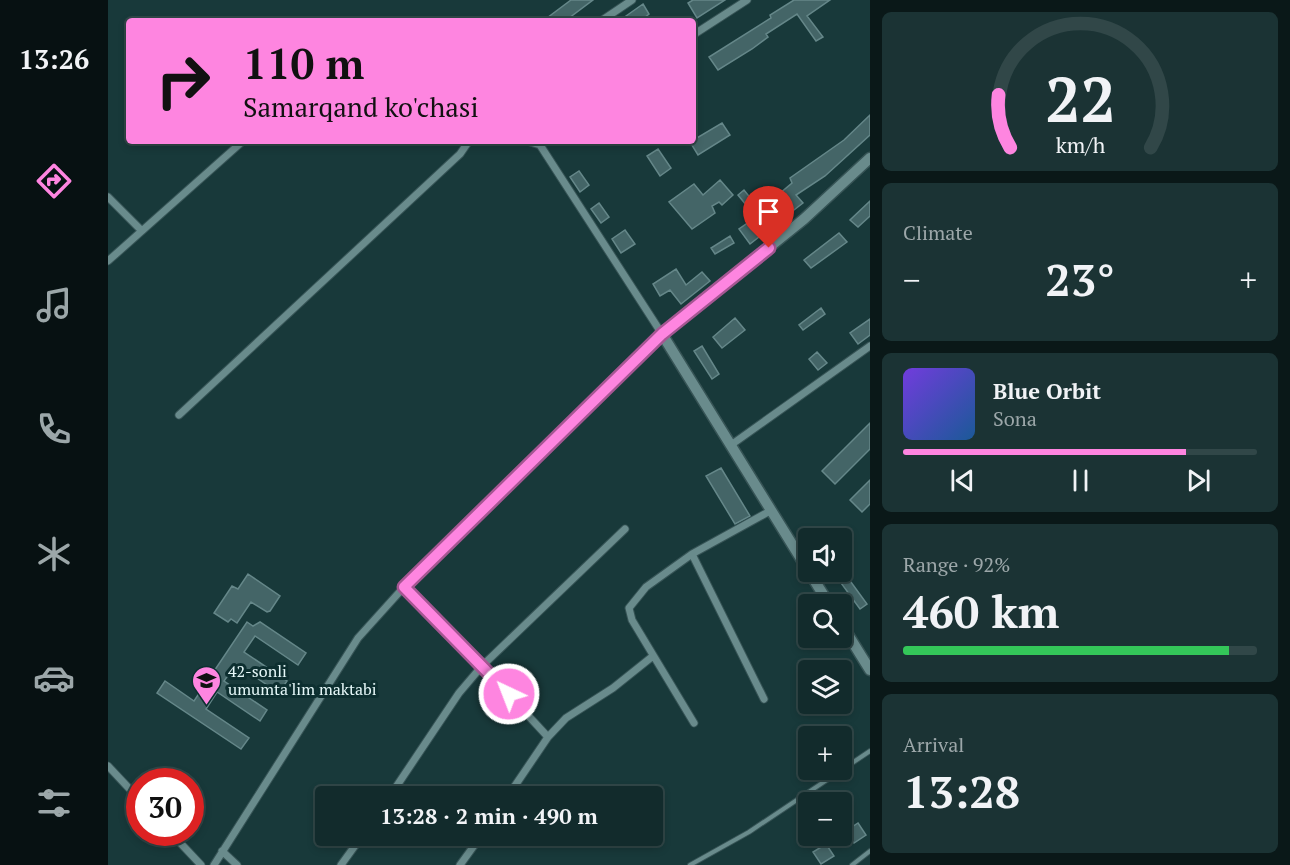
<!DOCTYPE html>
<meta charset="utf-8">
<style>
body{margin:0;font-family:"PT Serif",serif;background:#1b3334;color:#f1f3f6;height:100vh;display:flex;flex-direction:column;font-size:22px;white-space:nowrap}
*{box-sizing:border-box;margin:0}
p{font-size:20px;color:#9ca7a9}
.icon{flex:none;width:33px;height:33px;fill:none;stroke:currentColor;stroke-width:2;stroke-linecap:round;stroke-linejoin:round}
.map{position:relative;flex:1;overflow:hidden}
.drawer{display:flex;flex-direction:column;gap:12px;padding:12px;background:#0a1818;width:420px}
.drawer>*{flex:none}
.top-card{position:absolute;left:18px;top:18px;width:570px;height:126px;border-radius:6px;box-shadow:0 3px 9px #0003,0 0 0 2px #314748;background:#fe85e0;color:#111;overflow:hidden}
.buttons{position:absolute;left:690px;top:528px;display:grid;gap:12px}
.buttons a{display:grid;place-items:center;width:54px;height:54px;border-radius:6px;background:#122b2c;box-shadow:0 3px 9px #0003,0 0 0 2px #314748;font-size:30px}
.speed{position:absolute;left:18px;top:768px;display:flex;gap:12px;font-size:30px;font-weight:700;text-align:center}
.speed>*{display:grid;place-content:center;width:78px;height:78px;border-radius:50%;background:#122b2c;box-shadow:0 3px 9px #0003,0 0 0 2px #314748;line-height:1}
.speed .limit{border:9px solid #d22;background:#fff;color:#111}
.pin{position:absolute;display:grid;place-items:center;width:51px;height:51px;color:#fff;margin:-62px -26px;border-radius:50% 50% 50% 0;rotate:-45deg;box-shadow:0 0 6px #0007}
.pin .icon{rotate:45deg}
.me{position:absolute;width:66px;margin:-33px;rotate:317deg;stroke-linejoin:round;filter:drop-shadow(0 0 4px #0008)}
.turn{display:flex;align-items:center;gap:21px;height:126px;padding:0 18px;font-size:27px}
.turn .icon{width:78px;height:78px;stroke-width:2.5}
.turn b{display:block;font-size:42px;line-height:51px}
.big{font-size:45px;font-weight:700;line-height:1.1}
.drawer .card{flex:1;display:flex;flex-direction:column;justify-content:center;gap:9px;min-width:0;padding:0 21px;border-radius:9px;background:#1b3334}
.drawer .dial{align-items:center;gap:0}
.dial svg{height:156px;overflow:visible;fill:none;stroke:#314748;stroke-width:7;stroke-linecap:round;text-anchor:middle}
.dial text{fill:#f1f3f6;stroke:none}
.song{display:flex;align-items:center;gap:18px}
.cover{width:72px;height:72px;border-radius:9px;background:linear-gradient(135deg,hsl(260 70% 55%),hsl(210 70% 35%))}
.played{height:6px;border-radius:3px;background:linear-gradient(90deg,#fe85e0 80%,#314748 80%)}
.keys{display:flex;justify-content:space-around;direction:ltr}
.heat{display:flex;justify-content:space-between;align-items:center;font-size:33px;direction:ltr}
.charge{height:9px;border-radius:4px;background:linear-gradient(90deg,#34c759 92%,#314748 0)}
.trip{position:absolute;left:207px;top:786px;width:348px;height:60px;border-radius:6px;background:#122b2c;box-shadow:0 3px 9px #0003,0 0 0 2px #314748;font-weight:700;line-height:60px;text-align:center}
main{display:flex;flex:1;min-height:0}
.dock{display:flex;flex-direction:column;width:108px;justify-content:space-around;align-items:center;background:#071112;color:#9ca7a9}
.dock .icon{width:42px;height:42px}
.dock .selected{color:#fe85e0}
.dock b{font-size:27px;color:#f1f3f6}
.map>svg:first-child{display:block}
.building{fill:#446567;stroke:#658789;stroke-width:1.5}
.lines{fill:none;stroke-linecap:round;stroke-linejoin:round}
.lane-casing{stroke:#375456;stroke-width:6}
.street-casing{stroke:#375456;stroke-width:9}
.secondary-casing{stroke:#375456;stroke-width:13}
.lane{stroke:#698b8c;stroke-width:4}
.street{stroke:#698b8c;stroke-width:7}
.secondary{stroke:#698b8c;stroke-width:10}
.route-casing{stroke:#a55692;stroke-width:15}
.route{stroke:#fe85e0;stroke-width:10}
.labels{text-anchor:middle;stroke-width:6;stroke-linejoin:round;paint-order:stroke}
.poi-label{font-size:16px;fill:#e6f8f9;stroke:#0d2f30;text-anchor:start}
</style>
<main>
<nav class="dock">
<b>13:26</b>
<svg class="icon selected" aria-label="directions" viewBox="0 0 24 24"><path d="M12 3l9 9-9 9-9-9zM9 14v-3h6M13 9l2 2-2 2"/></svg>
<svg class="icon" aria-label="music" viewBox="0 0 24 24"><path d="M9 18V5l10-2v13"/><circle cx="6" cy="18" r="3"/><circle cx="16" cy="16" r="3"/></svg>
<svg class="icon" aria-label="phone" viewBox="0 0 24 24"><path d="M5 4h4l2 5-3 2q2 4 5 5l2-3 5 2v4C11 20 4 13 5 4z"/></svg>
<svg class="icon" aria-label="climate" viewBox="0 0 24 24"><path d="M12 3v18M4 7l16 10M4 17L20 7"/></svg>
<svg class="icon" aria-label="car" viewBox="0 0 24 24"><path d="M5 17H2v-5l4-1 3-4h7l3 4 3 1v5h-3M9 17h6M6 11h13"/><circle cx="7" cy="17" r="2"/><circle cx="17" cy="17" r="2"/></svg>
<svg class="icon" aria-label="filters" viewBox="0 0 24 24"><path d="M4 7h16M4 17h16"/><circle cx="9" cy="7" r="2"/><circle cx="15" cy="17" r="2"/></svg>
</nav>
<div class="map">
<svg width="762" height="865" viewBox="0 0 762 865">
<rect width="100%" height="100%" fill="#18393a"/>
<path class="building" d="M463 0H485L457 21H435Z
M585 0H617L589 18 580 3Z
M686 0H722L699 16 715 37 708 41 689 14 658 34 660 37 644 49 610 70 601 57 663 18 662 15Z
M535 4 541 14 532 21H511Z
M762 115V135L717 176 688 195 695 203 642 244 631 229 648 217 630 195 636 190 652 210 684 183 682 178 736 140Z
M614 123 622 135 590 155 582 142Z
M550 149 563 168 552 176 539 156Z
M471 171 481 185 472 192 462 177Z
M612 180 625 195 614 205 611 202 604 206 607 213 584 229 561 202 586 184 595 195Z
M762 201V216L750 227 742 220Z
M491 203 501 217 493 223 483 209Z
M517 230 527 244 513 253 504 239Z
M731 233 739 242 703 268 696 260Z
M622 236 626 243 607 254 603 248Z
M568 269 578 285 594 272 602 281 573 304 562 290 552 296 545 284Z
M713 308 717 314 695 330 691 325Z
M627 318 637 330 614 348 605 337Z
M762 319V335L750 344 742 333Z
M594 346 611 374 604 379 586 351Z
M709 352 719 363 710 370 701 359Z
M762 423V449L727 484 714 471Z
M613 468 642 516 627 524 598 476Z
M762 480V504L754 512 742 500Z
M140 574 172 596 162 611 159 612 143 602 129 623 123 619 120 622 106 613 124 586 130 589Z
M740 578 759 604 752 609 733 583Z
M139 622 145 626 152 622 198 653 190 665 147 636 136 652 179 681 171 693 128 664 116 681 159 710 152 721 109 692 98 709 141 738 133 749 49 693 57 681 86 701Z
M750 823 758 835 746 843 738 831Z
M718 844 726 856 713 864 705 852Z"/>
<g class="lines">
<defs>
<path id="lane" d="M582 865 641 832 762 751
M744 865 762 851"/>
<path id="street" d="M493 21 524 0
M585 35 639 0
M0 197 33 230
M0 261 135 141
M71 415 352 154 361 141
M623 445 762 346
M584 554 662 511
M586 723 524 620 521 608 538 587 584 554 656 699
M440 737 374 666 517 529
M0 766 32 800
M282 796 351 693 374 666 296 587
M400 796 440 737 458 718 505 688 545 656
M62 832 93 865
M114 851 129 865
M106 865 250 638 296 587 554 334 432 145 419 141
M233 865 254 836
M352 865 373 836"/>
<path id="secondary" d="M721 604 554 334 696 219 762 158
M734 625 762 670"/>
</defs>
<use href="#lane" class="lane-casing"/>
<use href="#street" class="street-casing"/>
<use href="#secondary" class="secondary-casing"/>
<use href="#lane" class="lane"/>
<use href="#street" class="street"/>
<use href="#secondary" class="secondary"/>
</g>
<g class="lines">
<defs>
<path id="route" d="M401 694 296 587 554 334 661 248"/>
</defs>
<use href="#route" class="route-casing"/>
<use href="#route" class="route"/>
</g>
<defs>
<symbol id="school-pin" viewBox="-11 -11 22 30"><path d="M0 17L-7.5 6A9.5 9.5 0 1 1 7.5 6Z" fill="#fe85e0" stroke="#0d2f30"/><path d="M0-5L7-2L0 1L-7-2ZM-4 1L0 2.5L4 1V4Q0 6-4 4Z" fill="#111"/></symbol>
</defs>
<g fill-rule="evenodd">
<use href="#school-pin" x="82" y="664" width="33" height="45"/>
</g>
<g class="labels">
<g class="poi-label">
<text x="120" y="677">42-sonli<tspan x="120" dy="18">umumta'lim maktabi</tspan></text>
</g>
</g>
</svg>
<div class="buttons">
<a><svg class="icon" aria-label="sound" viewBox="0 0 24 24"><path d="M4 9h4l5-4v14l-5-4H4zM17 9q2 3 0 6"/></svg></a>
<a><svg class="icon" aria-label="search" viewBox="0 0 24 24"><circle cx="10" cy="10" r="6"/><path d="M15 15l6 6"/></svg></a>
<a><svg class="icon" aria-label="layers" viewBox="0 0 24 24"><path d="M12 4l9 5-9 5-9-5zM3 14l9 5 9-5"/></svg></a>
<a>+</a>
<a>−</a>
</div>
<div class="speed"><div class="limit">30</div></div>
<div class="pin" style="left:661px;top:248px;background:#d93025"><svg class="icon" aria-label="arrive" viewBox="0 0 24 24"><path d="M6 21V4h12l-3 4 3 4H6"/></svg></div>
<svg class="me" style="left:401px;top:694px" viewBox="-20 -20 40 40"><circle r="17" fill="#fe85e0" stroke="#fff" stroke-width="3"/><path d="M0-11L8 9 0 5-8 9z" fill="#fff"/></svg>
<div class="trip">13:28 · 2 min · 490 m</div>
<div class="top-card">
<div class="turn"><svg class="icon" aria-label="right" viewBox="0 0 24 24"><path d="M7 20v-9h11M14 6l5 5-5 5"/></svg><div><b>110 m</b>Samarqand ko'chasi</div></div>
</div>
</div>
<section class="drawer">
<div class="card dial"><svg viewBox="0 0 100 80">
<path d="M14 69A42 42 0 1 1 86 69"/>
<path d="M14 69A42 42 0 0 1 8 42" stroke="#fe85e0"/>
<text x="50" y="56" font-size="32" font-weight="700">22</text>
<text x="50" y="72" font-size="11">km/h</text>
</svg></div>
<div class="card"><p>Climate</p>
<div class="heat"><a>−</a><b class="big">23°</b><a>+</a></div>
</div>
<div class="card">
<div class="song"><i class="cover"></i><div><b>Blue Orbit</b><p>Sona</p></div></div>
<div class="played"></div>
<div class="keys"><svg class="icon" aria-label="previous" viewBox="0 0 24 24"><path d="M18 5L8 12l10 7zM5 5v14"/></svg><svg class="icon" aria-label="pause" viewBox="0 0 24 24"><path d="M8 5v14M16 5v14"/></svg><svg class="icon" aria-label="next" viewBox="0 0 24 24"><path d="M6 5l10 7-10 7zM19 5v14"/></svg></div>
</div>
<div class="card"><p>Range · 92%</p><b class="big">460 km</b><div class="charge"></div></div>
<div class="card"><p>Arrival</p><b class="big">13:28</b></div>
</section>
</main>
